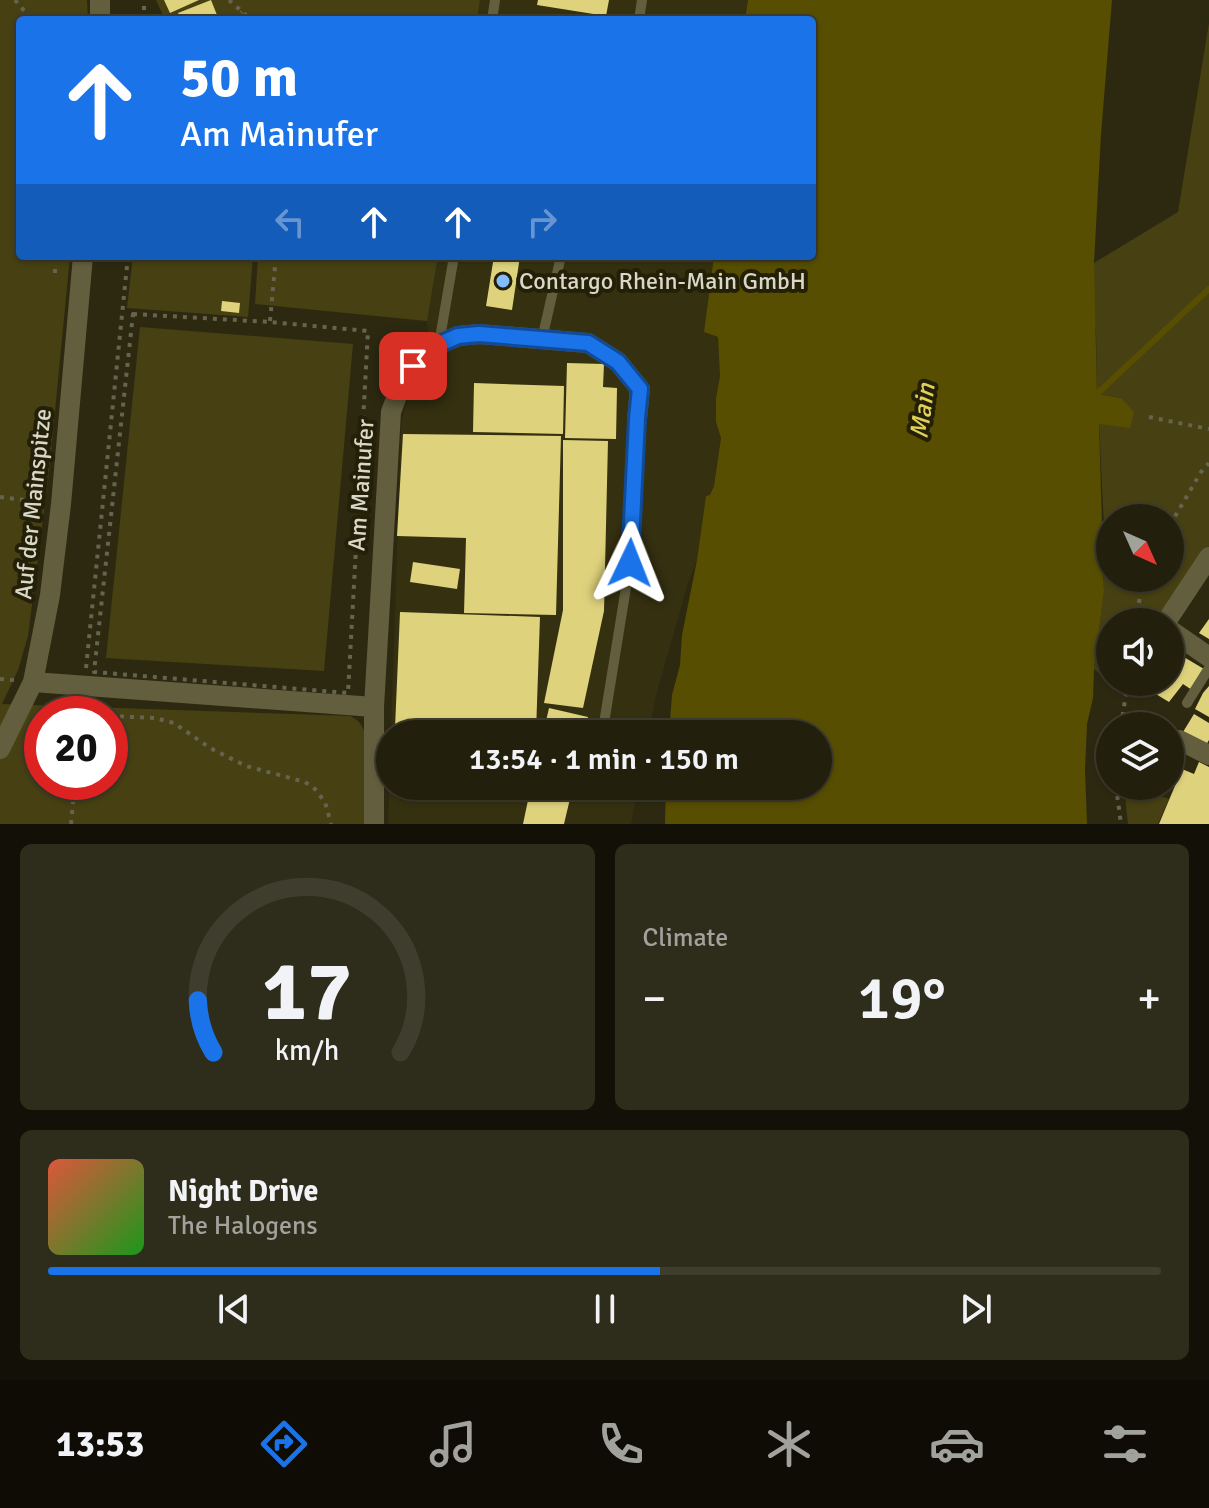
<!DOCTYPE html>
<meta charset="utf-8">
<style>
body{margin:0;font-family:Signika,sans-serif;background:#2e2c1b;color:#f1f3f6;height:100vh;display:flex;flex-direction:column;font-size:30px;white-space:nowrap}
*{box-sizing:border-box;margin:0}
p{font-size:26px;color:#a2a29d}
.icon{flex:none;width:44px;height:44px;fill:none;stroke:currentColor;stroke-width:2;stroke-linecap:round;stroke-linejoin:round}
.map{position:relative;height:824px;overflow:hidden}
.sheet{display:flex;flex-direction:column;gap:20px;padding:20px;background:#131107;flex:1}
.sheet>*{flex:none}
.hud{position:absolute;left:16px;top:16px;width:800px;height:244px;border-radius:8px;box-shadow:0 2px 6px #0004,0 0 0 2px #3f3d2e;background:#1a73e8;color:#fff;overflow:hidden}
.needle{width:52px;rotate:135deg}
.tools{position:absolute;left:1096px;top:504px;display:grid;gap:16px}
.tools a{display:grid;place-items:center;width:88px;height:88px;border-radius:50%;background:#221f0d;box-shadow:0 2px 6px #0004,0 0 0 2px #3f3d2e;font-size:40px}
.speed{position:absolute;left:24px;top:696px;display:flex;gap:16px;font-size:40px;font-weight:700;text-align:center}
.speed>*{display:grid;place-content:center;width:104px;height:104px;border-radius:50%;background:#221f0d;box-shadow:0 2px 6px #0004,0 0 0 2px #3f3d2e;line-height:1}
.speed .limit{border:12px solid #d22;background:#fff;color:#111}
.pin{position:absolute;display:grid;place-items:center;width:68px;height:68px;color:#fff;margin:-34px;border-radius:16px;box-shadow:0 4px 12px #0006}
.me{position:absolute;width:88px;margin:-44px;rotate:2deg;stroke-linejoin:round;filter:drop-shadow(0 0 6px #0008)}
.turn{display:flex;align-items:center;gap:28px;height:168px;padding:0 32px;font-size:36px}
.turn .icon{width:104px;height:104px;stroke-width:2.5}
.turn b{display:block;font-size:56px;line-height:68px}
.lanes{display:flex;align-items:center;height:76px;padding:0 32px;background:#0003;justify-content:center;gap:40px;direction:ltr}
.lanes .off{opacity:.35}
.big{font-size:60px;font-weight:600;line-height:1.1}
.sheet .widget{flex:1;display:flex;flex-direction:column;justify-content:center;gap:12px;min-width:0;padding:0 28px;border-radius:12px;background:#2e2c1b}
.sheet .dial{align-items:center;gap:0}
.dial svg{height:208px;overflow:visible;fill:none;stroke:#3f3d2e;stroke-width:7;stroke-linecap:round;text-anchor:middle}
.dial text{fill:#f1f3f6;stroke:none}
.song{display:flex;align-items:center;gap:24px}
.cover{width:96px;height:96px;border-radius:12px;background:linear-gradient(135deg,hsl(10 70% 55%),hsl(120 70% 35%))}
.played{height:8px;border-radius:4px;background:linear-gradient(90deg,#1a73e8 55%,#3f3d2e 55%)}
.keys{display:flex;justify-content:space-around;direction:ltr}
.heat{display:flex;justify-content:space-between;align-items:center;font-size:44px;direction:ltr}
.sheet .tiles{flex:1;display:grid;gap:20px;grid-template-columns:1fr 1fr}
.widget:last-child{grid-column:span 2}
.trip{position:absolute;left:376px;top:720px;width:456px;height:80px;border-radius:40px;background:#221f0d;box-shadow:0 2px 6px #0004,0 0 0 2px #3f3d2e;font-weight:600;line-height:80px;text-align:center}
.menu{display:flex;height:128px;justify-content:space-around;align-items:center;background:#0e0c05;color:#a2a29d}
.menu .icon{width:56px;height:56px}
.menu .on{color:#1a73e8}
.menu b{font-size:36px;color:#f1f3f6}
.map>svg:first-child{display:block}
.built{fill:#353010}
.green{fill:#474013;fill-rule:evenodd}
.water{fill:#574e01}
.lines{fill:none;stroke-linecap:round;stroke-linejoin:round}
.stream{stroke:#574e01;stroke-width:6}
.building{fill:#ded27c}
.path{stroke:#66634e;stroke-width:4;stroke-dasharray:4 6;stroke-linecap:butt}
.service{stroke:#635e3e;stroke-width:10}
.minor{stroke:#635e3e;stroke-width:20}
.route-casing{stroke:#114b97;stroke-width:20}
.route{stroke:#1a73e8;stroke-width:14}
.poi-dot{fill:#83bcfb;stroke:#232007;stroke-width:3}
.labels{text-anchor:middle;stroke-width:8;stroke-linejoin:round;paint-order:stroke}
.poi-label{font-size:24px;fill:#d8d7c8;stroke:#232007;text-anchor:start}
.street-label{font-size:24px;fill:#d8d7c8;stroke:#232007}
.water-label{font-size:26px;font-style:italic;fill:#e0cf59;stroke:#232007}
</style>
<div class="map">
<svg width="1209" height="824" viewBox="0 0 1209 824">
<rect width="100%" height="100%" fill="#2d2911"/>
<path class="built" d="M480 0H748L745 20H477Z
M438 256H714L704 332 718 337 720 376 716 398V422L721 438 714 486 710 495 706 496 697 560 688 583 655 699 649 734H391L401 427 404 410 409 396 418 378 430 362 427 321Z
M390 767V786H638L631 824H388Z"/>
<path class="green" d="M0 0H87L88 20H20V256H70L50 463 28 636 18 670 2 704 350 716C362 722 364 728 366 740L364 824H0ZM42 714H110V782H42Z
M156 0H480L477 20H174L172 17 165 20Z
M1209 23V557L1166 622H1110V681L1094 669 1104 591V527L1099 423 1121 398 1097 394 1096 333 1091 288 1094 263 1178 212ZM1110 518H1170V578H1110Z
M133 256H253L248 317 127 308Z
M258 256H438L427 321 255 304Z
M140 327 353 344 324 671 106 658Z
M1124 786H1151L1149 792 1169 799 1158 824H1128Z"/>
<path class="water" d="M748 0H1112L1101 134 1094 263 1097 394 1121 398 1134 412 1130 428 1099 424 1104 592 1094 669 1093 698 1087 724 1085 769 1087 824H665L666 786H818V734H669L672 695 680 665 682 635 697 560 706 496 710 495 714 486 721 438 716 422V398L720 376 718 337 704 332 714 256H812V20H745Z"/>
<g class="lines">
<path class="stream" d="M1097 394 1209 289"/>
</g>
<path class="building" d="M164 0H199L170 13Z
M211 0 219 20H181L178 13Z
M538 0H609L606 16 537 5Z
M494 256H520L512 310 486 306Z
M222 301 240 303 239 313 221 311Z
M567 363 604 364 603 387 617 388 616 439 565 438Z
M474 383 564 386 563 434 473 432Z
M403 434 561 436 556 615 464 613 466 538 397 536Z
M563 440 608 441 604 611 583 708 544 703 563 610Z
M413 562 460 569 457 589 410 582Z
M400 612 540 617 536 732 395 728Z
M1209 619V639L1199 633Z
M1172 650 1204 669 1192 690 1183 684 1169 702 1136 682H1170V653Z
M1209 686V717L1195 709 1203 693Z
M549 708 588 717 584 734H543Z
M1194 714 1209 723V740L1206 745 1183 732Z
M1152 719 1167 726H1149Z
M1199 762 1209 767V824H1159L1182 769 1194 774Z
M531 786H573L564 824H523Z"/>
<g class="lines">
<path class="path" d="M15 0 32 20
M229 0 247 16 256 20
M144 20V0
M234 20 242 12
M53 271H63
M133 314 270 322 368 331 348 693 94 672Z
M270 321 276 256
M1149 417 1209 429
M0 497 41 502
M1170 525 1201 472 1209 463
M1133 622 1146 578
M1107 627 1110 628
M86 668 128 256
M0 679 14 680
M80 714 81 704
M110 716 155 718 174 723 210 748 246 766 305 782 315 789 325 802 331 824
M1121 726 1127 687 1129 682
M1116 786 1121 824
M71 824 75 782"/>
<path class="service" d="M492 20 495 0
M639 20 642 0
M542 339 561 256
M439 344 454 256
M1187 703 1209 668
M605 717 630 563 637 419"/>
<path class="minor" d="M100 20V0
M1166 622 1209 557
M1170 630 1209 657
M33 682 374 707
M1179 740 1209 755
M0 749 33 682 50 595 61 504 83 256
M374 824V707L391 412 401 385 413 366 433 347 458 336 479 334 588 343 618 362 640 389 637 419"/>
</g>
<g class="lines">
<defs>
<path id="route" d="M413 366 433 347 458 336 479 334 588 343 618 362 640 389 637 419 630 563"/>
</defs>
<use href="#route" class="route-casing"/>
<use href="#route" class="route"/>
</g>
<circle class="poi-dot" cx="503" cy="281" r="8"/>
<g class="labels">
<g class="poi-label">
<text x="519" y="289">Contargo Rhein-Main GmbH</text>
</g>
<g class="street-label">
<text transform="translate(361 485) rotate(-86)" y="8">Am Mainufer</text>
<text transform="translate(33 504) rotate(-84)" y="8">Auf der Mainspitze</text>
</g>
<g class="water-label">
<text transform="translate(922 411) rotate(-82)" y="9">Main</text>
</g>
</g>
</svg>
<div class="tools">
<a><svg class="needle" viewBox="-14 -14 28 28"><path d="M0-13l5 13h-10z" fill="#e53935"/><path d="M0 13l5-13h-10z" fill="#a2a29d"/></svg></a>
<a><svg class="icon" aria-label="sound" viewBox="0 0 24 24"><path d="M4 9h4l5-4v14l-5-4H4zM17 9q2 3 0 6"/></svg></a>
<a><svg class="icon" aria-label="layers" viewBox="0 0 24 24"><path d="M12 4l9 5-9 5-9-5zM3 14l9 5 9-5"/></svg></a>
</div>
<div class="speed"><div class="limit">20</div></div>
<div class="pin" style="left:413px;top:366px;background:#d93025"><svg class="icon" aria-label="arrive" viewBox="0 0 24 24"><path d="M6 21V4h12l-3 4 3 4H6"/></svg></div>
<svg class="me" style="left:630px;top:563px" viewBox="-20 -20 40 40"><path d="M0-17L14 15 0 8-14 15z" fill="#1a73e8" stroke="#fff" stroke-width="4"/></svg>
<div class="trip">13:54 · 1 min · 150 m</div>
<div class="hud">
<div class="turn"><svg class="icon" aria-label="ahead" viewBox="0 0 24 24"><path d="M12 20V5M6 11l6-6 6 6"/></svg><div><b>50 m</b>Am Mainufer</div></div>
<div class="lanes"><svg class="icon off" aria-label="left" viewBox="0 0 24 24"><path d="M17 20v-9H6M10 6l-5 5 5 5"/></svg><svg class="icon" aria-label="ahead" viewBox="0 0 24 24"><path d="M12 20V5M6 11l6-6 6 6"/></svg><svg class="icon" aria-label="ahead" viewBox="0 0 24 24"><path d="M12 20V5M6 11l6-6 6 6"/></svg><svg class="icon off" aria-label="right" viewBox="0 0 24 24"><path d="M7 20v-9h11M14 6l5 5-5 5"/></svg></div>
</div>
</div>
<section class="sheet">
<div class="tiles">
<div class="widget dial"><svg viewBox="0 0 100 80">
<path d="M14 69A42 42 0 1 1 86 69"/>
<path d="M14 69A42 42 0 0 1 8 49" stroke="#1a73e8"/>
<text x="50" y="56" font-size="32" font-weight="700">17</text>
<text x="50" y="72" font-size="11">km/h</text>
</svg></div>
<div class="widget"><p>Climate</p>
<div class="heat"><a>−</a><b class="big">19°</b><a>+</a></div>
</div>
<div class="widget">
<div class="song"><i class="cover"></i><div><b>Night Drive</b><p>The Halogens</p></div></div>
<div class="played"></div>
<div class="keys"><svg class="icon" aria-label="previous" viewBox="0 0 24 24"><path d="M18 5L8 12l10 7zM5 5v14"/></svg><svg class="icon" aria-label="pause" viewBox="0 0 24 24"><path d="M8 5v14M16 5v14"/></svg><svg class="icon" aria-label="next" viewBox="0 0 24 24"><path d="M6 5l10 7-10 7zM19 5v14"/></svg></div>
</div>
</div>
</section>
<nav class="menu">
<b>13:53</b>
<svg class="icon on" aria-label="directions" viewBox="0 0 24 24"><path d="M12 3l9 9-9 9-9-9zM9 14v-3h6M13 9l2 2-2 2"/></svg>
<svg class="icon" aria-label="music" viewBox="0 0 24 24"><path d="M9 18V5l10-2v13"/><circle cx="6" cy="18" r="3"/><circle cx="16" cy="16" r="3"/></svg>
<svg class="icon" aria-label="phone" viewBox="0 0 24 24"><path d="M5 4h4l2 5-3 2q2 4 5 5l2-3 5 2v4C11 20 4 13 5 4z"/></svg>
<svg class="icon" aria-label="climate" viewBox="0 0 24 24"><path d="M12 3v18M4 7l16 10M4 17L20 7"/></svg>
<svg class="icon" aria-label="car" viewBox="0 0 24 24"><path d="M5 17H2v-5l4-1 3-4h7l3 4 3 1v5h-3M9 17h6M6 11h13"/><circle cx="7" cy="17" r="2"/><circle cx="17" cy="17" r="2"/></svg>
<svg class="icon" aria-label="filters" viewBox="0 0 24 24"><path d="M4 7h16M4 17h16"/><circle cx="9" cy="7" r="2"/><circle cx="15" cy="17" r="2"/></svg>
</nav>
